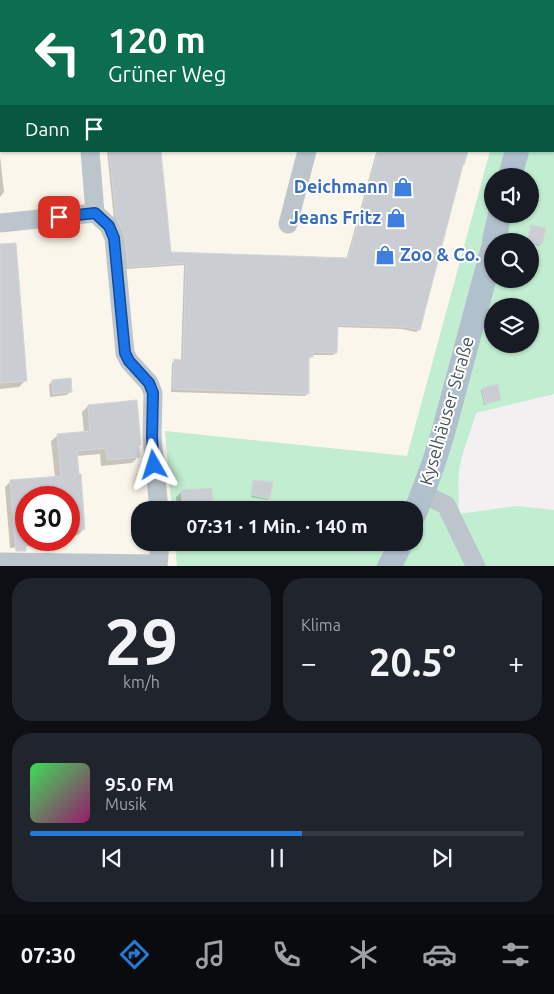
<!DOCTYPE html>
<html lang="de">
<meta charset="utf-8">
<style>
body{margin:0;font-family:Ubuntu,sans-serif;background:#20242c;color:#f1f3f6;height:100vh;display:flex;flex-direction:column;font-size:19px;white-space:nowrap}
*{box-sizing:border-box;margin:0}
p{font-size:16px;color:#9ea1a6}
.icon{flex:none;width:28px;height:28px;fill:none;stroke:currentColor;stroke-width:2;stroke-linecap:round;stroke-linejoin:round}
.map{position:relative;height:566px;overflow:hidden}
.side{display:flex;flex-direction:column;gap:12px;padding:12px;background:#0d0f14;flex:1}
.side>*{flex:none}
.hud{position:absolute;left:0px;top:0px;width:555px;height:152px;box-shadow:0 1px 4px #0004;background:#0b6e4f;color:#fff;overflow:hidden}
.controls{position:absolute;left:484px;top:168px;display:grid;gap:10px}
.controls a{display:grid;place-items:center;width:55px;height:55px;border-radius:50%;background:#171b24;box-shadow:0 1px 4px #0004;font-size:25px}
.speed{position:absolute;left:15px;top:486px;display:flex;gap:10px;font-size:25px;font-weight:700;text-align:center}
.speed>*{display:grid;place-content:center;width:65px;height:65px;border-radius:50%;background:#171b24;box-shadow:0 1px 4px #0004;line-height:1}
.speed .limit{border:8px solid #d22;background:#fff;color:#111}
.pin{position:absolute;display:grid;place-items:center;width:42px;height:42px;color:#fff;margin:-21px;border-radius:10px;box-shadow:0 2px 8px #0006}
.me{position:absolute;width:55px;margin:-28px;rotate:354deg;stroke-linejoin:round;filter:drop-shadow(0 0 4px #0008)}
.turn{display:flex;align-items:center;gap:18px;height:105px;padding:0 25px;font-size:22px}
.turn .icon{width:65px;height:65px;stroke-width:2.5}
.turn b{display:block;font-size:35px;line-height:42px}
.then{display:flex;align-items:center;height:48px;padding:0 25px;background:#0003;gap:10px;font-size:19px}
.big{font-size:38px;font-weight:700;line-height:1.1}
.side .widget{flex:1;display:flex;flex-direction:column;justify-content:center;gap:8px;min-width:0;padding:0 18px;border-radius:20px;background:#20242c}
.side .dial{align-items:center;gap:0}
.dial b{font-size:65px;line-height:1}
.song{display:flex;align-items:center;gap:15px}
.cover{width:60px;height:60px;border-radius:8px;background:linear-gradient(135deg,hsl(130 70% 55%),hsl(320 70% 35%))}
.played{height:5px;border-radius:2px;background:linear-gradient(90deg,#247ad7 55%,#363941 55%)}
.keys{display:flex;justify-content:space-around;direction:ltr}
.heat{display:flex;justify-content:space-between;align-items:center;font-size:28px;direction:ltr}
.side .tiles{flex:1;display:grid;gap:12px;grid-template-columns:1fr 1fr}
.widget:last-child{grid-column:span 2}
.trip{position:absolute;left:131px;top:501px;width:292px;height:50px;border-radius:20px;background:#171b24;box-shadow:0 1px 4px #0004;font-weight:700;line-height:50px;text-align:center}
.tab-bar{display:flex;height:80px;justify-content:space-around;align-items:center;background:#090b0e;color:#9ea1a6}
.tab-bar .icon{width:35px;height:35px}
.tab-bar .current{color:#247ad7}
.tab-bar b{font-size:22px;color:#f1f3f6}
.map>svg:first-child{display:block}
.commercial{fill:#fbf6eb;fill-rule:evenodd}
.green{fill:#c1edd0;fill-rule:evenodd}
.shadow{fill:#0003}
.building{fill:#cacdd2;stroke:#d4d6db}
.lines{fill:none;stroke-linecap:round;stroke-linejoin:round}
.minor{stroke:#bcc5cc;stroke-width:19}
.major{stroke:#b1c0cd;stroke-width:24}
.route-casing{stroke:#114b97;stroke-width:12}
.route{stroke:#1a73e8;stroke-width:9}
.labels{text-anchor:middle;stroke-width:4;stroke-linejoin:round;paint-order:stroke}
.shop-label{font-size:18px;font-weight:bold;fill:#366cbe;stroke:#fff;text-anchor:end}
.street-label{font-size:18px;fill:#49545c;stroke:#fff}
</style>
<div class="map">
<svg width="554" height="567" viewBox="0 0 554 567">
<rect width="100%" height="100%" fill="#f2f0f0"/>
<path class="commercial" d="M0 0H530L1 1V151H490L407 456 165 431 172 510H140V542L175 543 177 566H0ZM26 498H69V540H26Z"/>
<path class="green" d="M530 0H554V394L476 413C471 432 462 451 459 471 457 485 460 499 458 514L517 506 554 510V566H177L175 543 415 542V510H172L165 431 407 456 490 151H554V1H530ZM492 176H530V214H492ZM492 241H530V279H492ZM492 306H530V344H492Z"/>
<path class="shadow" d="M414 0H496L414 1Z
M107 151H160L169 253 346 260 376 153 378 151 419 330 416 332 402 329 336 327V353L333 355H312V357L307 359 308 393 305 396 171 392 172 363 174 361H181L184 265 126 269 114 220Z
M0 156 4 192 0 197Z
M531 226 541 244 539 246 527 241Z
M0 246 26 380 19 387 0 389Z
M52 381 71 391 67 395 50 397 49 385Z
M483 389 500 400 484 405 481 390Z
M88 406 139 445 138 446 139 456 132 463 101 466 100 454 76 456 84 529 78 535 69 536V498H26V540H37L31 546 10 548 5 487 11 481 55 477 51 441 58 435 84 433 82 412Z
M253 482 269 498 268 500 251 497Z
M182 492 213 510H177L176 497Z"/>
<path class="building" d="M109 151H161L171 252 348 258 378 151H468L464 165H463L420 330 405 327 338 325 337 353 313 352V357H309V394L173 389 174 359 183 360 186 263 128 267 125 237 116 217Z
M531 225 546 228 542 245 527 241Z
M16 243 27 381 0 383V244Z
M71 378 72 392 53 394 52 380Z
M498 384 501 400 485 404 482 388Z
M137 400 141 445H139L140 457 107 460 106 448 77 451 79 474H81L85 529 69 531V498H26V551H16L10 480 61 476 57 434 90 431 88 405Z
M253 480 273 482 270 499 251 495Z
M212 488 214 510H183L181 490Z"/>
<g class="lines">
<path class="minor" d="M12 0 118 1
M349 1 350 0
M90 151 95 213 109 226 114 238 125 353 129 361 149 383 153 393 152 437 159 510
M0 223 95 213
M288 224 307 151
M423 494 446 505 476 567
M0 562 158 564
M158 567 160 542"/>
<path class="major" d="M554 17V16
M510 176 517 151
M494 241 500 214
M415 513 433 465 443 433 492 251
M389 567 402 542"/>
</g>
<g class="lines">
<defs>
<path id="route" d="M59 217 95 213 109 226 114 238 125 353 129 361 149 383 153 393 152 437 154 465"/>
</defs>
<use href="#route" class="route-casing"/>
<use href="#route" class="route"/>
</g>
<defs>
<symbol id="shop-bare" viewBox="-9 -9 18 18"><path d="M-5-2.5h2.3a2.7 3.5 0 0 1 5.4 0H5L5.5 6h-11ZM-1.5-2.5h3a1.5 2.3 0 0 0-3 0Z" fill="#3f7fe0" stroke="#fff" stroke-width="2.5" paint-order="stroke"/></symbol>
</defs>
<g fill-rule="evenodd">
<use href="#shop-bare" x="389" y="173" width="28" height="28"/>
<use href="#shop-bare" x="382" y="204" width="28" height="28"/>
<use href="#shop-bare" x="371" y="241" width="28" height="28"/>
</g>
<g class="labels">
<g class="shop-label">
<text x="388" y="193">Deichmann</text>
<text x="381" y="224">Jeans Fritz</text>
<text x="400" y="261" text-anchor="start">Zoo &amp; Co.</text>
</g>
<g class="street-label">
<text transform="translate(447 411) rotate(-74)" y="6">Kyselhäuser Straße</text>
</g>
</g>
</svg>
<div class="controls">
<a><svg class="icon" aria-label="sound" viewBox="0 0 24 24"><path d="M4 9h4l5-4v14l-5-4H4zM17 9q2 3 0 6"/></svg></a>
<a><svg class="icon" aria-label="search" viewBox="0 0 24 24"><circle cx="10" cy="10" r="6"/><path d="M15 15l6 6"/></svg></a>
<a><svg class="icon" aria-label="layers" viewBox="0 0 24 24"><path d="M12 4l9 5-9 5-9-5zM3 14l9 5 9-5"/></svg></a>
</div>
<div class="speed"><div class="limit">30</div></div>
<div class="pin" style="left:59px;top:217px;background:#d93025"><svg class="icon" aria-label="arrive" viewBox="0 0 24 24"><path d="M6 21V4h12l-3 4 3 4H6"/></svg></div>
<svg class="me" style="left:154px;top:465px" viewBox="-20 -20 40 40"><path d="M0-17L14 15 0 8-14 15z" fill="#1a73e8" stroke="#fff" stroke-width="4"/></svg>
<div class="trip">07:31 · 1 Min. · 140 m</div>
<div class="hud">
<div class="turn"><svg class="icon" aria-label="left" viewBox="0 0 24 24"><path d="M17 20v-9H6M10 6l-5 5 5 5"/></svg><div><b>120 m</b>Grüner Weg</div></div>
<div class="then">Dann<svg class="icon" aria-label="arrive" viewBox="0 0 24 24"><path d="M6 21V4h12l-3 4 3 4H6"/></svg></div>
</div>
</div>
<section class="side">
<div class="tiles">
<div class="widget dial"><b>29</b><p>km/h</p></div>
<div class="widget"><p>Klima</p>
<div class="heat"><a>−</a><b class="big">20.5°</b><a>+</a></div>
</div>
<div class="widget">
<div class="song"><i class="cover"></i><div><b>95.0 FM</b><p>Musik</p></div></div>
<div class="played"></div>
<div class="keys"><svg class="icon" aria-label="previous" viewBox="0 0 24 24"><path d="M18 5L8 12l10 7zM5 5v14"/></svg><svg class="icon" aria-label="pause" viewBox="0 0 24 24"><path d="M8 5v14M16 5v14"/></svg><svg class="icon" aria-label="next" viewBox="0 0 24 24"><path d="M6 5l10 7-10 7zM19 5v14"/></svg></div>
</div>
</div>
</section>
<nav class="tab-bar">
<b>07:30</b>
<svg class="icon current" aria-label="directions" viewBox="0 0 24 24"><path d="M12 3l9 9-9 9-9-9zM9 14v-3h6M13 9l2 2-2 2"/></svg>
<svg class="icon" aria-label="music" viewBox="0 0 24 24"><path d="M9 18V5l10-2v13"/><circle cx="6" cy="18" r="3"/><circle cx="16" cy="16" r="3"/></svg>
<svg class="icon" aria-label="phone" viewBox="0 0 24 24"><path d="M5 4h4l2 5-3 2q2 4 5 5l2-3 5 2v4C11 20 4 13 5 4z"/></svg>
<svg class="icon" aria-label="climate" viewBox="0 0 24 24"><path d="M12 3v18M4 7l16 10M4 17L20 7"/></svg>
<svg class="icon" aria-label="car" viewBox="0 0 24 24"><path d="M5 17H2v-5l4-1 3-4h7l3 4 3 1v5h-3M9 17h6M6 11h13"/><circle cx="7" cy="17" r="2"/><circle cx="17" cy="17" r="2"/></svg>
<svg class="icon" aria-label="filters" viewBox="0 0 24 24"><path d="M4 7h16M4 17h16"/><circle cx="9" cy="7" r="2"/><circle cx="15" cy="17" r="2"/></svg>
</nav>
